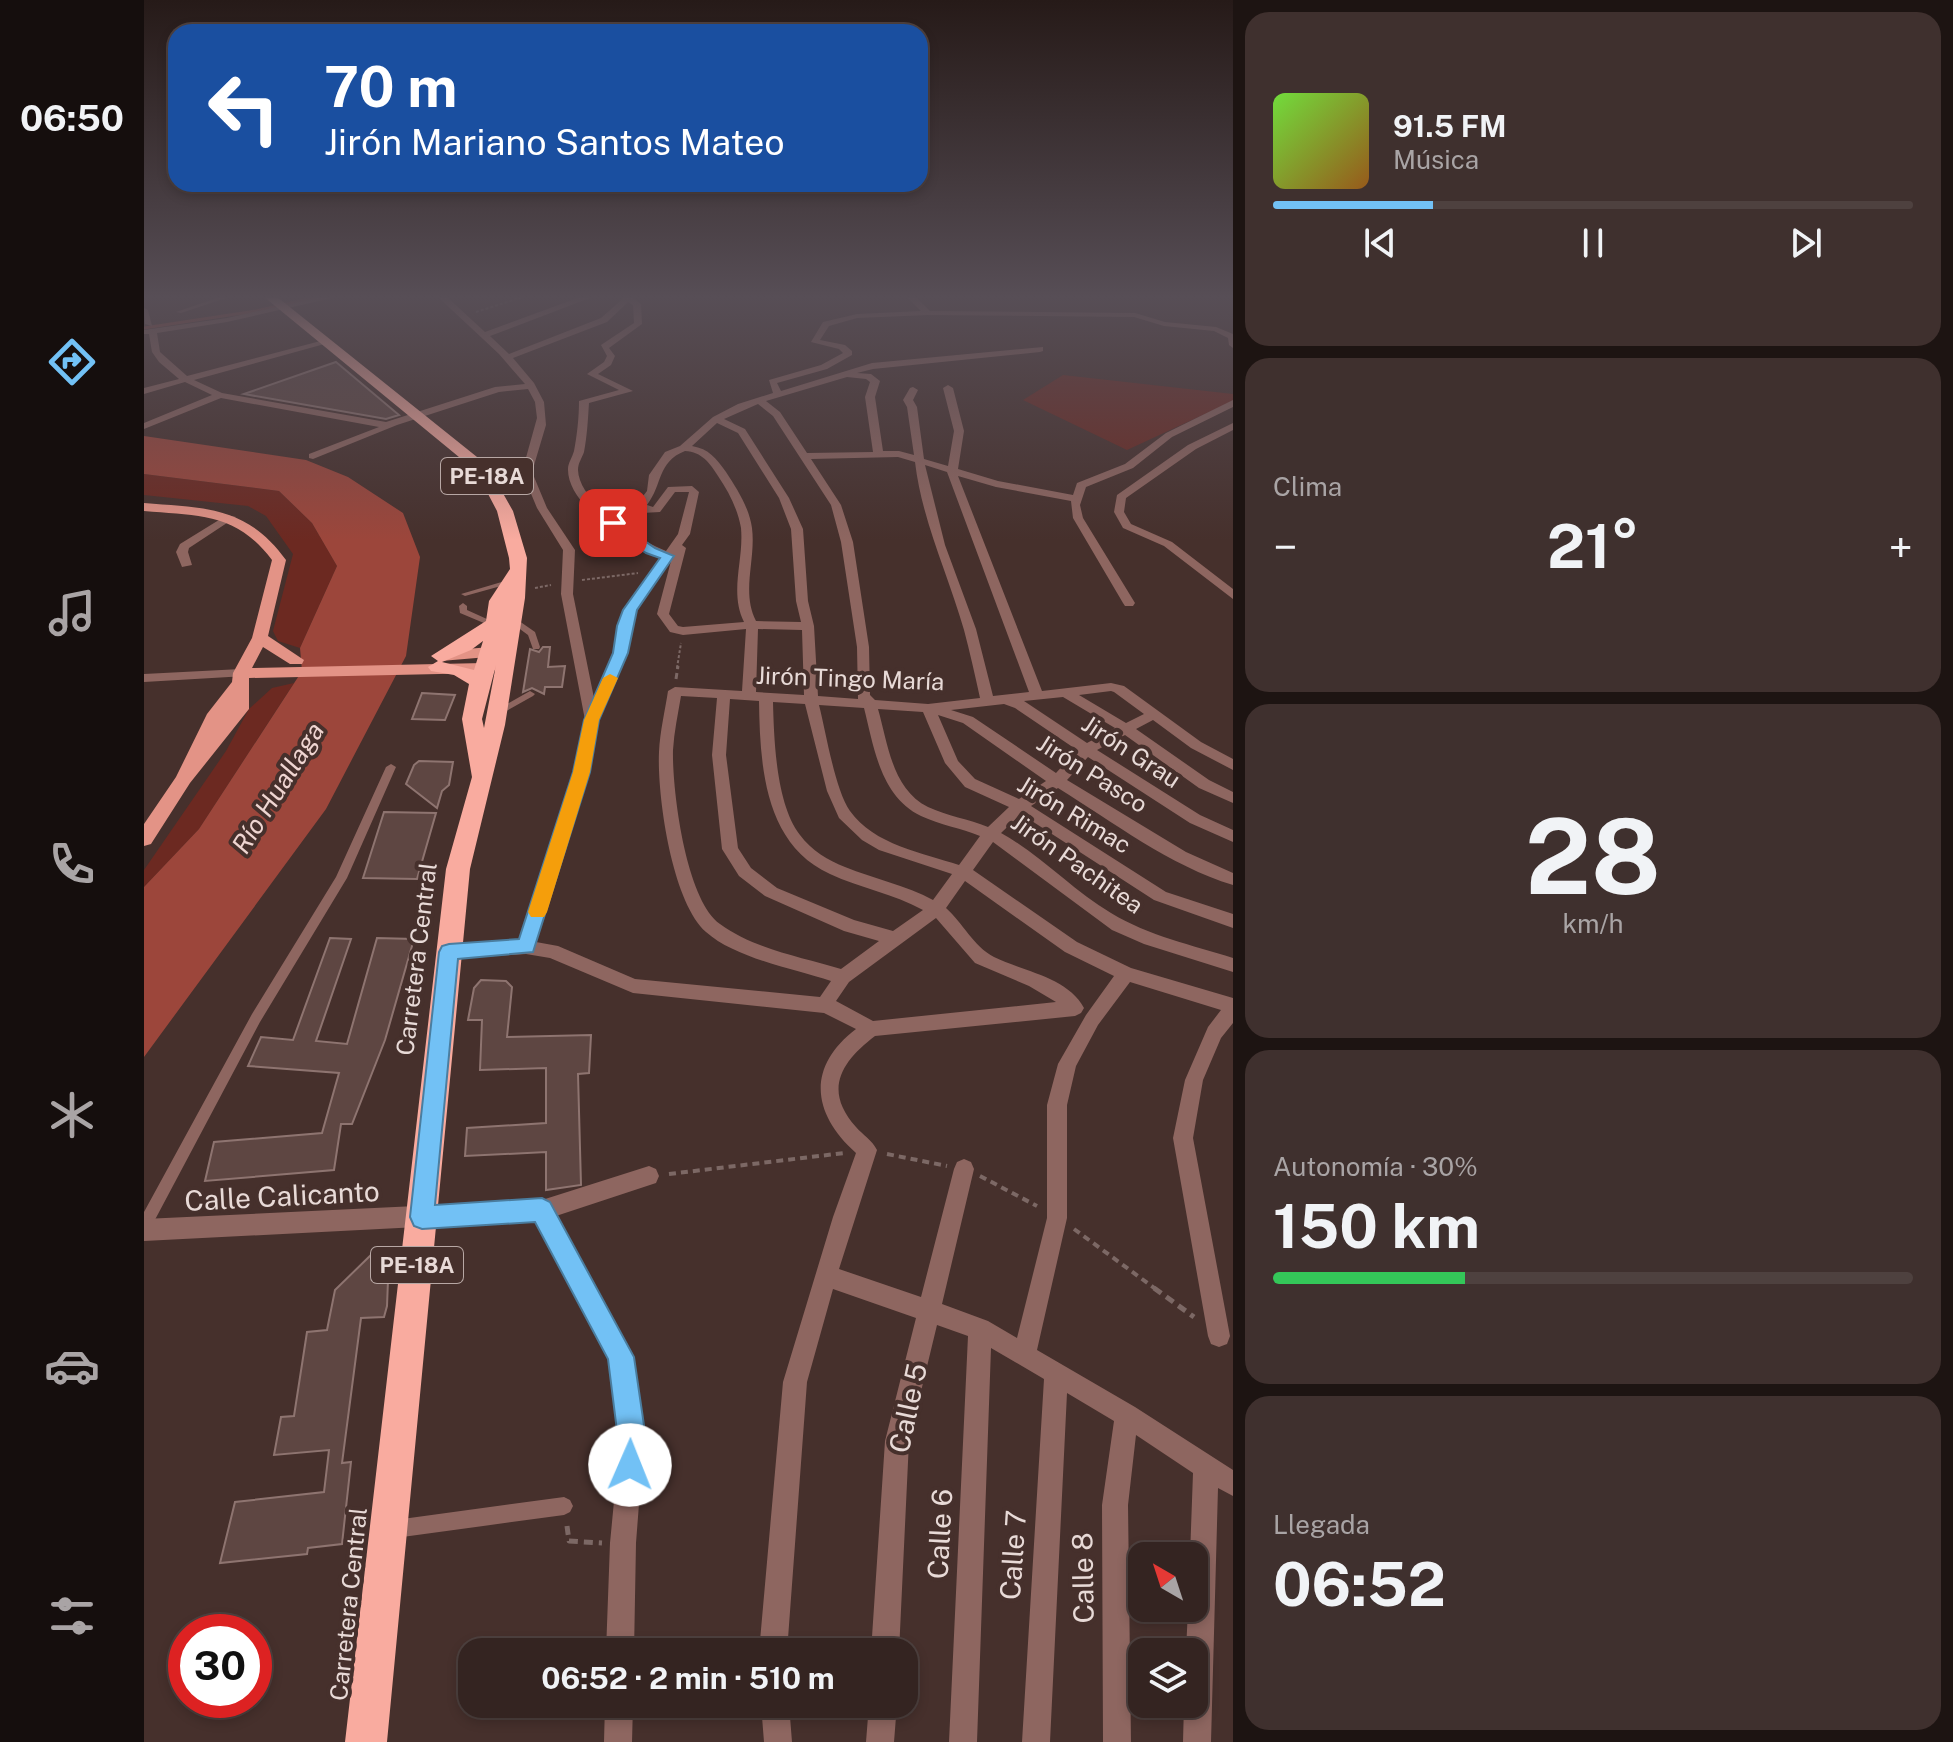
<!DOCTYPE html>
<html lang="es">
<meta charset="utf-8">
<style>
body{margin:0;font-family:"Public Sans",sans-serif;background:#3f302e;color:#f1f3f6;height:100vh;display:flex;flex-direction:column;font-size:30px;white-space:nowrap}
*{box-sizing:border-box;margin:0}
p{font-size:26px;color:#a9a4a5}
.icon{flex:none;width:44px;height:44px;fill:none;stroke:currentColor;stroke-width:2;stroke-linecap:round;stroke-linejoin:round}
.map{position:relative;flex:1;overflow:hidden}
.side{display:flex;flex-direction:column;gap:12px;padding:12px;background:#1d1412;width:720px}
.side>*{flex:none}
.guide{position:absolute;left:24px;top:24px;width:760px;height:168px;border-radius:24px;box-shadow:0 4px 12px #0003,0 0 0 2px #4e413f;background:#1a4fa0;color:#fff;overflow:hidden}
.needle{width:52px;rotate:321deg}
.tools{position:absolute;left:984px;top:1542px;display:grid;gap:16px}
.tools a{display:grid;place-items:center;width:80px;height:80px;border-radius:16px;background:#342421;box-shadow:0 4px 12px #0003,0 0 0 2px #4e413f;font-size:40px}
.speed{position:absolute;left:24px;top:1614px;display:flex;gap:16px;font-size:40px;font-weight:700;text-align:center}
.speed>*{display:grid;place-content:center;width:104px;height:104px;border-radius:50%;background:#342421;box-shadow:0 4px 12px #0003,0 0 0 2px #4e413f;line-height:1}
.speed .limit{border:12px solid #d22;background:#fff;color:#111}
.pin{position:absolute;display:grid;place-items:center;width:68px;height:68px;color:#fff;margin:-34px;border-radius:16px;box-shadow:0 4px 12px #0006}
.me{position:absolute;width:88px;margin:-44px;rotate:1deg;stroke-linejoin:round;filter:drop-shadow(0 0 6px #0008)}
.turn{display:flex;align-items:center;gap:28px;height:168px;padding:0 24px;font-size:36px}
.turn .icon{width:104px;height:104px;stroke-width:2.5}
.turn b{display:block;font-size:56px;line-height:68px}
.big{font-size:60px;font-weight:700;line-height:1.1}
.side .widget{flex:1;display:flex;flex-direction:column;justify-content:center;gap:12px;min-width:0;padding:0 28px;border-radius:24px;background:#3f302e}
.side .dial{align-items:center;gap:0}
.dial b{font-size:104px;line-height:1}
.song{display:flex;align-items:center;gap:24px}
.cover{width:96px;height:96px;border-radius:12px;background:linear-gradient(135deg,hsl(100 70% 55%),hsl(30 70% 35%))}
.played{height:8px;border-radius:4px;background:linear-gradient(90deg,#72c1f5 25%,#4e413f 25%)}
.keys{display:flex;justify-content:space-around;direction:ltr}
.heat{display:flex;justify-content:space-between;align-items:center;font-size:44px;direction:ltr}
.charge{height:12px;border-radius:6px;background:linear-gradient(90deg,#34c759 30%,#4e413f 0)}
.trip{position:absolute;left:314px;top:1638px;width:460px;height:80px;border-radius:24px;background:#342421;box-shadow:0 4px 12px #0003,0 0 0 2px #4e413f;font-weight:700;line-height:80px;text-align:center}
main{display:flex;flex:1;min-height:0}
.tab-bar{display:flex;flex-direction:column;width:144px;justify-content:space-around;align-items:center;background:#150e0d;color:#a9a4a5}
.tab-bar .icon{width:56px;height:56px}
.tab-bar .active{color:#72c1f5}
.tab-bar b{font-size:36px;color:#f1f3f6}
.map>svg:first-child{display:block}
.green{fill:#6c2921}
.water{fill:#9c463b}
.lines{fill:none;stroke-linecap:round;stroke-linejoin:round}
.stream{stroke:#9c463b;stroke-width:3}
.building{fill:#5e4642;stroke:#8e7470;stroke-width:2}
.path-far3{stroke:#7c6865;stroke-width:2;stroke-dasharray:3 2;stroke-linecap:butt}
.path-far2{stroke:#7c6865;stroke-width:3;stroke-dasharray:6 4;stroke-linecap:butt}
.path-far1{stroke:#7c6865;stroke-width:4;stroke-dasharray:7 5;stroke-linecap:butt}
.path{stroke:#7c6865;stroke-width:5;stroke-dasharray:9 6;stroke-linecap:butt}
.lane{fill:#8e6660;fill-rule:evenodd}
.street{fill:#8e6660;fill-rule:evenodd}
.primary{fill:#e39386;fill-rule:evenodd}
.highway{fill:#f9ab9f;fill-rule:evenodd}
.route{fill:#72c1f5;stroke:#4a7d9f;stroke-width:2}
.slow{fill:#f59e0b}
.labels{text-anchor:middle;stroke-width:8;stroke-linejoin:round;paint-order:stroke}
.shield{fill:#46302c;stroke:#b7a7a4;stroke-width:2}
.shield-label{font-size:22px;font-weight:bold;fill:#e8dad7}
.street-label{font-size:24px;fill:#e8dad7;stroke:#46302c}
.water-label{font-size:26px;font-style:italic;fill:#efd5d1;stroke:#46302c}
.near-street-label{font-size:28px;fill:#e8dad7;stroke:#46302c}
</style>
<main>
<nav class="tab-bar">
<b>06:50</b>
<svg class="icon active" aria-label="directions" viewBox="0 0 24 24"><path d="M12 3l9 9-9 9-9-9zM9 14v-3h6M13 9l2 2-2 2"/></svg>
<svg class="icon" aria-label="music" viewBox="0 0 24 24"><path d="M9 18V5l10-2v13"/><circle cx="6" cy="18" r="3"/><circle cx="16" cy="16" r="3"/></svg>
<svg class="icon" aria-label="phone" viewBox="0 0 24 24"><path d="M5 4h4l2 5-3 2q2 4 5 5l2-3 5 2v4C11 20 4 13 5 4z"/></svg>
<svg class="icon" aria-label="climate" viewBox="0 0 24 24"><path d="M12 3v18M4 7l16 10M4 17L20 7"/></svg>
<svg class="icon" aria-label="car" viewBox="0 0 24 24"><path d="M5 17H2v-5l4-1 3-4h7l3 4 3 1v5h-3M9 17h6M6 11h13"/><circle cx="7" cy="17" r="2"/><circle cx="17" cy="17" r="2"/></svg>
<svg class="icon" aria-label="filters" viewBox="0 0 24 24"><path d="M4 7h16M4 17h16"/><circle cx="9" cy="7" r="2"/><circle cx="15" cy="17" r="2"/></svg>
</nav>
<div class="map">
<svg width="1089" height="1742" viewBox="0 0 1089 1742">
<rect width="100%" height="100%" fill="#46302c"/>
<path class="green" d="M919 375 1089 394V401L983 450 879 400Z
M0 474 135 491 168 523 193 566 156 648 134 641 129 631 149 554 122 516 104 506 0 495Z
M150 683 55 829 0 887V870L82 751 105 709 128 688Z"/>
<path class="water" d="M0 436 162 460 204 477 259 513 276 557 262 656 182 809 0 1057V887L55 829 158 671 156 648 193 566 168 523 135 491 0 474Z"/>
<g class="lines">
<path class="stream" d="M0 328 112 311 178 296"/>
</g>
<path class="building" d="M192 362 255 415 242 419 100 394Z
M399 647H406L404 667 421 666 418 687H401L400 694 388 688 379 692 386 649 395 652Z
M278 693 311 695 301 720 268 719Z
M275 761 309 762 305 785 298 791 293 808 262 784 270 765Z
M240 812 292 813 273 879 219 878Z
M186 938 207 939 172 1041 203 1044 233 938 270 939 241 1040 208 1124H197L190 1170 61 1181 70 1142 178 1133 195 1073 104 1066 117 1037 149 1040Z
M337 980 362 981 368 987 363 1037 447 1035 445 1073 434 1074 437 1185 402 1190V1152L321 1156 323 1128 402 1123V1068L336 1070 338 1020H324L330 988Z
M229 1253 244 1280 243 1306 240 1317 217 1318 198 1463 207 1462 198 1544 164 1548 163 1554 76 1563 91 1502 180 1492 185 1450 130 1455 137 1417 150 1416 163 1332 183 1330 191 1290Z"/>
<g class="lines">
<path class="path-far3" d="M332 312 382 296
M438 580 494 573
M391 588 407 585
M533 668 537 643"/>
<path class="path-far2" d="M532 679 534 666"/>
<path class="path-far1" d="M743 1154 803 1166
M525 1174 700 1153
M836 1176 893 1206
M930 1229 1013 1290"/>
<path class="path" d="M1010 1288 1050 1317
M423 1526 425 1541 458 1543"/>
<path class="lane" d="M79 296H88L37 313 32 312Z
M361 581H364L368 583 321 596 317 594Z
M319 603 323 606V610L354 624 353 626H347L316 613 315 606Z
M368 616 391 632 396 647 395 649H389L384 635 365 621V617Z
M386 691 391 694 389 696 357 714H351L349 712Z
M247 764 252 767 203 878 116 1022 5 1231 0 1233V1212L108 1014 192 877 242 767Z
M420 1497 426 1500 429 1506 426 1512 420 1515 251 1538 245 1535 242 1529 245 1523 251 1520Z"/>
<path class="street" d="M182 296H197L83 322 13 333 16 352 43 376 184 339V343L50 380 78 393 242 422 351 387 381 384 355 354 293 296H302L341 332 439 296H451L346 336 365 354 457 318 482 296H491L489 298 497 304 498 324 465 348 471 356 467 365 454 374 489 391 445 403C444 419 443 437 440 452 438 458 434 463 434 470 435 503 495 540 522 551L534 534 545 492H531L516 512 498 513 492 505 503 491 505 475 521 452 536 446 569 417 594 404 629 393 625 380 677 365 699 353 695 349 667 342 679 322 713 314 777 311 762 296H771L786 311 991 313 1021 322 1072 327 1089 334V348L1085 345 1084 338 1070 331 1020 326 990 317 784 315 713 318 685 326 676 340 701 345 708 351V355L683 369 633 383 637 391 728 363 899 347V351L896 352 729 369 713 373 727 374 736 381 731 397 739 451H755L770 455 763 407 759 400 766 388 769 387 774 390 769 400 773 407 780 459 804 466 810 431 799 388 804 385 809 388 820 431 814 469 854 481 929 495 933 483 981 464 1022 433 1089 400V407L1028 437 989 468 942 487 936 505 939 518 991 603 989 606H981L979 603 929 518 927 501 852 487 814 476 898 691 967 683 980 686 1057 742 1089 759V770L1047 748 1009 720 992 729 1065 780 1089 792V803L1055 788 981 735 953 750 1056 815 1089 830V842L1046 823 944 757 923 780 1042 852 1089 873V885C1026 866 969 822 914 788L887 806 1022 892 1089 914V928L1010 900 877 814 857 833C897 855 928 890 967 913 1005 936 1048 945 1089 958V972L1000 944 968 930 849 842 829 870 933 942 987 968 1089 998V1023L1077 1038 1059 1080 1049 1138 1086 1336 1083 1344 1075 1347 1067 1344 1064 1336 1029 1138 1041 1080 1064 1027 1077 1010 986 982 954 1025 932 1066 923 1105V1218L893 1350 991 1407 1089 1470V1496L1074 1488 1067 1742H1039L1040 1704H1050V1652H1042L1044 1608H1050V1556H1046L1049 1473 992 1435 984 1505 987 1742H959L958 1505 970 1421 923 1393 906 1742H878L900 1379 847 1348 833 1742H805L824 1336 793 1325 765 1441 755 1652H727L741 1441 772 1318 689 1289 663 1382 643 1652H615L639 1382 689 1217 712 1153C668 1114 662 1067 712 1029L680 1013 489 993 406 958 382 954 305 959 299 957 296 952 299 947 305 945 376 941 431 772 441 720 417 594 419 550 393 508 378 472 393 418 391 402 384 389 355 392 253 425 169 459 165 458V454L235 427 77 398 0 429V423L68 395 41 382 0 394V388L35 379 15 362 8 352 5 334H0V330L83 318ZM484 302 489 305 490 323 457 345 463 356 460 362 443 374 475 390 435 401C435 417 433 436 430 451 428 458 424 463 424 469 423 506 488 546 517 557L480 610 470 653 450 698 429 594 431 550 403 508 388 472 402 425 400 402 390 383 369 358 463 322ZM703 377 722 379 726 382 721 397 729 452 663 453 636 412 622 401ZM614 404 629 416 687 505 697 542 713 647 714 699 674 696 670 626 664 601 659 529 645 498 601 429 580 419ZM573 423 594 433 635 498 647 529 652 601 657 622 612 621C597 592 612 560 608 528 605 507 593 489 582 472 572 458 565 449 548 446ZM541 451C558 452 566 463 574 476 585 492 594 510 597 528 600 560 585 592 600 622L539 627 534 626 525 614 542 548 538 545 546 534 555 492 548 486 524 487 509 507 503 505C519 484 513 462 541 451ZM754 457 771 462C778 521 804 574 820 630 826 653 831 675 836 698L784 704 731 700 726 695 725 647 709 542 697 505 667 459ZM781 465 803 472 885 692 849 696 832 629 801 545ZM527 561 513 614 526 632 539 635 602 629 598 691 531 687 524 691C521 711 516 731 515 752 513 796 528 902 562 932 591 958 650 969 687 981L676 997 491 979 414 946 392 942 445 772 455 720 482 653 492 610ZM614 629 658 630 660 695 612 692ZM967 691 970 692 1000 714 982 723 935 695ZM537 696 573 698 568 755 578 849 595 876 621 896 700 931 735 941 697 969C657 957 610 949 576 924 542 900 528 791 529 750 530 732 534 714 537 696ZM919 697 971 728 943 743 880 701ZM586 699 615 701C616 765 620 844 686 874 716 888 750 894 779 910L749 931 710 920 633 888 607 868 594 848 582 755ZM629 702 661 704 683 791 695 818 718 840 735 850 808 874 789 900C762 885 730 879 701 867 685 861 667 850 656 835 632 804 630 740 629 702ZM860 704 871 708 933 750 912 773 829 717 807 710ZM675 705 720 708C730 747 736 796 777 816 796 825 817 828 836 836L815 865C779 853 730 845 706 811 691 790 682 732 675 705ZM734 709 779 712 801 763 821 787 865 807 844 827C825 819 803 816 784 807 748 789 744 744 734 709ZM794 715 819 723 902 781 875 799 831 779 814 761ZM821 881 921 952 970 976 942 1015 914 1064 903 1105V1218L873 1338 844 1321 798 1304 830 1169 827 1162 820 1159 813 1162 810 1169 777 1297 695 1269 733 1150C728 1140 719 1135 712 1127 679 1090 697 1062 731 1036L931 1016 937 1013 940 1008C924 977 878 971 850 957 829 946 819 923 802 908ZM792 918 831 963 885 986 912 1002 729 1021 692 1001 705 982Z
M0 308 4 310 8 326 1 324Z
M1089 423V430L1052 449 982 498 980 512 987 524 1028 542 1089 589V599L1020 546 979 528 970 512 973 495 1044 445Z
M83 515 92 517 45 548 44 552 48 565 38 567 32 552 36 544Z
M97 669 102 670V676L0 682V674Z
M505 1166 512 1169 515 1176 512 1183 412 1216 488 1357 500 1439 492 1543 490 1652H462L466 1543 476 1439 466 1359 392 1221 0 1241V1219L398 1200Z
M461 1704H489L488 1742H460Z
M617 1704H645L648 1742H620Z
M725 1704H753L750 1742H722Z"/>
<path class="primary" d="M0 503C61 508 103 506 142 560L124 636 160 660 158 664H146L119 647 108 668 340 663 349 660 344 657 297 661 289 656 297 651 347 647 367 659 361 667 342 673 105 678V709L46 783 7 844 0 846V824L32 777 63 714 88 682 89 673 108 638 128 560C92 512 54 516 0 511Z"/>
<path class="highway" d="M119 296H132L343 465 369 511 383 558 381 598 361 725 326 869 243 1742H201L302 869 328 777 318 719 325 684 310 675 287 671 284 667 294 661 287 656 342 621 345 601 366 569 365 558 353 511 332 471ZM339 641 330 670 298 662 327 650ZM352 665 340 728 338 719Z"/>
</g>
<linearGradient id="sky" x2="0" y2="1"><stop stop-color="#261a18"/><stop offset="0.55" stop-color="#574e56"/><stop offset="1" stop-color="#574e56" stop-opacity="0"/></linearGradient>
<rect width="1089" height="540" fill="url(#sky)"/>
<path class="route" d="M469 519 511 548 530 556 493 610 484 653 455 720 446 772 389 952 314 959 291 1205 398 1198 406 1202 490 1357 502 1439 496 1475 486 1479 476 1475 472 1465 474 1439 464 1359 391 1222 278 1229 270 1226 266 1217 295 952 298 946 305 944 375 939 429 772 440 720 469 653 473 626 479 610 516 558 502 553 464 526V520Z"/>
<path class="slow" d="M466 674 474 678 455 720 446 772 403 912 400 917H387L384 912 429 772 440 720 459 678Z"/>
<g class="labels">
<g class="shield">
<rect x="297" y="458" width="92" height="36" rx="6"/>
<rect x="227" y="1247" width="92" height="36" rx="6"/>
</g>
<g class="shield-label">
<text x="343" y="484">PE-18A</text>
<text x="273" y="1273">PE-18A</text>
</g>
<g class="street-label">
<text transform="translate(706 679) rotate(2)" y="8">Jirón Tingo María</text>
<text transform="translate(987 752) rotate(33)" y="8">Jirón Grau</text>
<text transform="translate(948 774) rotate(32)" y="8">Jirón Pasco</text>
<text transform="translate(930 815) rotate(31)" y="8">Jirón Rimac</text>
<text transform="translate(933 864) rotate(35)" y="8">Jirón Pachitea</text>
<text transform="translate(273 959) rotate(-83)" y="8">Carretera Central</text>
<text transform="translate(205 1604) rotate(-84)" y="8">Carretera Central</text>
</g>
<g class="water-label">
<text transform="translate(134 788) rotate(-58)" y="9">Río Huallaga</text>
</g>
<g class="near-street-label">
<text transform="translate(138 1196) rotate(-3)" y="10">Calle Calicanto</text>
<text transform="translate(764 1408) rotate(-78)" y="10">Calle 5</text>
<text transform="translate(796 1534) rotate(-87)" y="10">Calle 6</text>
<text transform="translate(869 1555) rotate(-86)" y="10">Calle 7</text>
<text transform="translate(939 1578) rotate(-91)" y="10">Calle 8</text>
</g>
</g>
</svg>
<div class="tools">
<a><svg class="needle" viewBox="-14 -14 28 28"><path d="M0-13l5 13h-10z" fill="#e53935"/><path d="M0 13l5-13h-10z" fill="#a9a4a5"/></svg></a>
<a><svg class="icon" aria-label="layers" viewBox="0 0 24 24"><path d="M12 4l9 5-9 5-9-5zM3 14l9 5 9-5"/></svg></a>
</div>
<div class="speed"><div class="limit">30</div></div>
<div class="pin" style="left:469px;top:523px;background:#d93025"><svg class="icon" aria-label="arrive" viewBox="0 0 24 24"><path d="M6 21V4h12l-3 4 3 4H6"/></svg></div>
<svg class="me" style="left:486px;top:1465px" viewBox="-20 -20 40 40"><circle r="19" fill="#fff"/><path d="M0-13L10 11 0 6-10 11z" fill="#72c1f5"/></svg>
<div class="trip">06:52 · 2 min · 510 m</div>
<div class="guide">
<div class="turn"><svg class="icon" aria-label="left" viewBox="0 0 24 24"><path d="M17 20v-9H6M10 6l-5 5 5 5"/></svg><div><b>70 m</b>Jirón Mariano Santos Mateo</div></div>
</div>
</div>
<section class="side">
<div class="widget">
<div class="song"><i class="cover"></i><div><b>91.5 FM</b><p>Música</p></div></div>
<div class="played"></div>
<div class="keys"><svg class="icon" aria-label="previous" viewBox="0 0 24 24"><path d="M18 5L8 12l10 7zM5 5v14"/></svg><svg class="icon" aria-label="pause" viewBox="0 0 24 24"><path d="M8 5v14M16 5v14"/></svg><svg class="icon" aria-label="next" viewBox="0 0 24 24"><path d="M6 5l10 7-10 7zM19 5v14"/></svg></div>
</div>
<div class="widget"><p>Clima</p>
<div class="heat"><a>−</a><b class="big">21°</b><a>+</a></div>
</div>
<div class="widget dial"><b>28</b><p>km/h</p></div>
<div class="widget"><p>Autonomía · 30%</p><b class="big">150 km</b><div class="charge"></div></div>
<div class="widget"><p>Llegada</p><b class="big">06:52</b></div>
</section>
</main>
